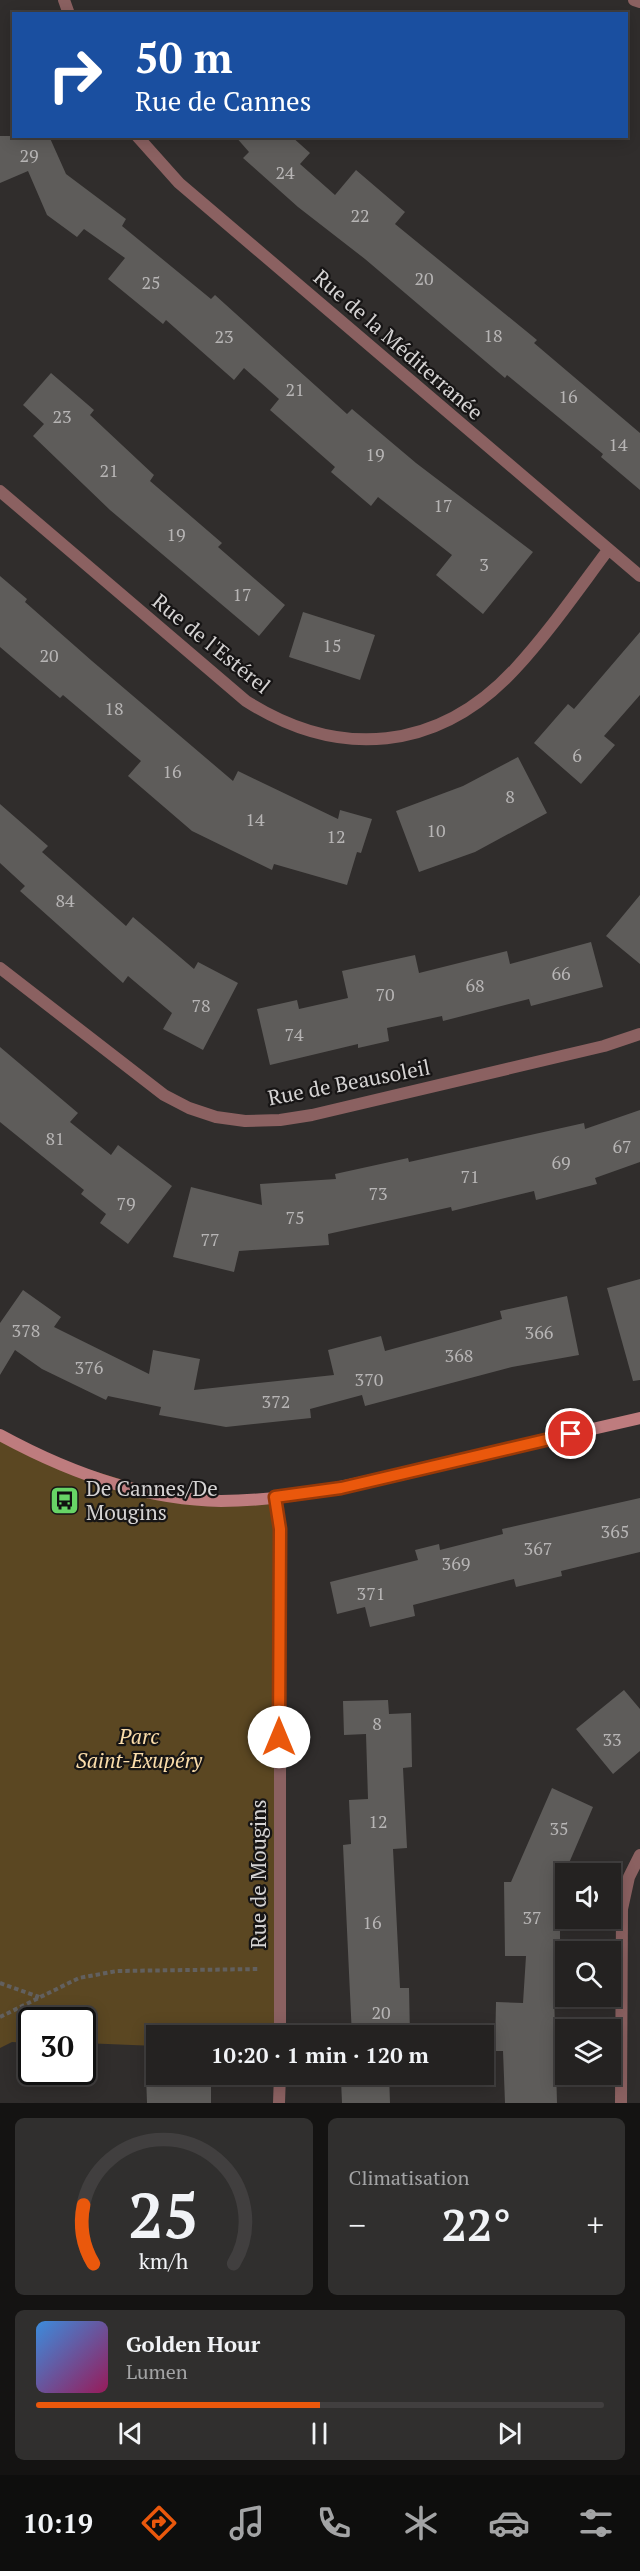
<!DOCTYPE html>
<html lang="fr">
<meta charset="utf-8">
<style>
body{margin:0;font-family:"PT Serif",serif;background:#302f2e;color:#f1f3f6;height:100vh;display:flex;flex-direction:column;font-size:22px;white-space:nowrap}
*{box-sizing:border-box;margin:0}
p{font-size:20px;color:#a3a4a5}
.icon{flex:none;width:33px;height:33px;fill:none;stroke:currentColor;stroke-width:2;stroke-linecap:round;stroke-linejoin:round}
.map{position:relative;height:2103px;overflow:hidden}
.drawer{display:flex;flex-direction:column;gap:15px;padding:15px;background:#141312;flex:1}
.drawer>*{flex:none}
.hud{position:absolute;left:12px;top:12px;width:616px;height:126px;border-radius:0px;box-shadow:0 3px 15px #0003,0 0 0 2px #413f3f;background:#1a4fa0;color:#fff;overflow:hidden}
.buttons{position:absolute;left:555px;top:1863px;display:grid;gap:12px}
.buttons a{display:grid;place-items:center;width:66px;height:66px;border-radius:0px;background:#242221;box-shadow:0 3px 15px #0003,0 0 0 2px #413f3f;font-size:30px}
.speed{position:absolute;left:18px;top:2007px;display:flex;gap:12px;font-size:30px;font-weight:700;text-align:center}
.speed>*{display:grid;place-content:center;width:78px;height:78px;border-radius:50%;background:#242221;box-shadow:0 3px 15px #0003,0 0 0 2px #413f3f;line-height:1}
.speed .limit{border:3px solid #111;border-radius:9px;background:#fff;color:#111}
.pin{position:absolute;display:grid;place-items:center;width:51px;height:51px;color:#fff;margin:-26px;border:3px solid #fff;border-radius:50%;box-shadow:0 2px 6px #0007}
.me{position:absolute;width:66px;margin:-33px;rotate:0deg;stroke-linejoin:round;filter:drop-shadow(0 0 4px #0008)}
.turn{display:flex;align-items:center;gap:21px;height:126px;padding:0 24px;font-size:27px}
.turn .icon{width:78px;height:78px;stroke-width:2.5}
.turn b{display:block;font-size:42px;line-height:51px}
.big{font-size:45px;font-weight:700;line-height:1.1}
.drawer .card{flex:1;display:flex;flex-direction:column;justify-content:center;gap:9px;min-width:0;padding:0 21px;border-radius:9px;background:#302f2e}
.drawer .dial{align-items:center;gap:0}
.dial svg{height:156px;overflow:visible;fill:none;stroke:#413f3f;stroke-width:7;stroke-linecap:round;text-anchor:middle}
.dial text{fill:#f1f3f6;stroke:none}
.song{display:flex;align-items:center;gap:18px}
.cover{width:72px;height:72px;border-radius:9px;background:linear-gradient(135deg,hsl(210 70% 55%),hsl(330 70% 35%))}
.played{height:6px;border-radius:3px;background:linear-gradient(90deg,#ea580c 50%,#413f3f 50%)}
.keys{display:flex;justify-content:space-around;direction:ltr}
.heat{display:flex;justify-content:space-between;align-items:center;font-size:33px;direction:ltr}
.drawer .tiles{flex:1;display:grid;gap:15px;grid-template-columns:1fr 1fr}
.card:last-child{grid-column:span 2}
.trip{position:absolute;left:146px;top:2025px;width:348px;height:60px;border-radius:0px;background:#242221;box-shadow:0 3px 15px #0003,0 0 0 2px #413f3f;font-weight:700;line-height:60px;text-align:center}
.menu{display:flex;height:96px;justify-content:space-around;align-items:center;background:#0e0e0d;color:#a3a4a5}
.menu .icon{width:42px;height:42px}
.menu .on{color:#ea580c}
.menu b{font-size:27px;color:#f1f3f6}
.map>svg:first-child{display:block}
.green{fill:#5b4722}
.building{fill:#5e5c5a}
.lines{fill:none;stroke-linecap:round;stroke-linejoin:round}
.path{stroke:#62605f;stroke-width:4;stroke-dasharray:4.5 3;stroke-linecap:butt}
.street{stroke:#8b6161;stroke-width:12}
.secondary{stroke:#be7c7e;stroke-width:12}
.route-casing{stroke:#983908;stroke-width:15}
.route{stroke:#ea580c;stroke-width:10}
.labels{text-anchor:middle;stroke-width:4.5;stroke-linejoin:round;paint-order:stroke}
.number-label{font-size:18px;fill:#b7b5b5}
.street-label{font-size:21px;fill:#d5d3d3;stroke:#171515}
.poi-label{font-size:21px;fill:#d5d3d3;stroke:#171515;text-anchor:start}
.park-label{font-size:21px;font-style:italic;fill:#fbddaa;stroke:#171515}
</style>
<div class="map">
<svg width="640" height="2103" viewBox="0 0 640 2103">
<rect width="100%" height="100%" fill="#302d2c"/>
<path class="green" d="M0 1435 34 1453 180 1497H275L280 2035 156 2036V2046L83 2043 82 2020H32L31 2043 12 2042 0 2048Z"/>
<path class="building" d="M0 136H49L66 174 126 219 122 226 211 299 215 295 347 414 352 409 416 463 533 552 483 614 436 575 452 555 378 497 371 506 331 472 335 467 270 410 279 399 244 368 234 380 166 320 163 324 108 279 125 258 84 229 77 237 47 215 28 171 0 183Z
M235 136H291L310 153 300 164 335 195 356 170 405 212 395 224 537 340 534 343 640 433V490L601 457 603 454 507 375 505 378 365 259 298 207 243 158 249 152Z
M51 373 94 410 90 415 154 475 150 481 222 543 218 547 285 605 259 636 110 510 33 436 44 424 23 405Z
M0 576 27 599 25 602 92 661 233 781 238 771 338 819 340 810 372 819 361 853 357 852 347 885 274 864 272 870 192 831 128 776 141 761 63 695 60 698 0 647Z
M303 612 375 635 360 680 289 657Z
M640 632V695L604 736 615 745 581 784 534 743 568 704 574 709Z
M518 757 547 813 475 852 419 872 396 811 463 786Z
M0 804 48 846 42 852 126 926 133 917 194 969 198 962 238 983 203 1050 163 1029 172 1013 128 976 123 983 20 891 25 886 0 863Z
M640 895V964L606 936Z
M591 942 603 987 531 1006 529 999 443 1021 442 1016 387 1028 389 1041 358 1048V1044L270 1065 257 1009 297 1000 299 1009 348 998 342 971 415 955 419 973 507 951 510 964Z
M0 1047 78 1113 70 1122 111 1155 118 1145 172 1186 128 1244 100 1223 106 1214 81 1194 84 1190 0 1122Z
M640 1110V1162L595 1178 597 1184 536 1200 534 1191 452 1211 451 1207 328 1234 329 1245 239 1251 234 1272 173 1257 191 1187 262 1205 260 1184 336 1179 335 1174 408 1158 409 1162 584 1123 585 1129Z
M640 1279V1380L633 1381 607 1288Z
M23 1290 61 1317 54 1327 149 1374 153 1350 200 1359 194 1390 334 1375 328 1350 381 1336 385 1351 502 1319 500 1311 567 1296 579 1355 512 1367 365 1406 362 1395 310 1409 311 1418 226 1427 159 1415 161 1407 108 1396 106 1400 42 1369 15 1350 0 1375V1323Z
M640 1498V1552L561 1571 562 1576 516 1587 514 1579 413 1605 415 1616 370 1627 365 1607 337 1614 330 1582 418 1560 415 1550 439 1544 440 1550 503 1534 502 1529Z
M624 1690 640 1709V1751L613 1774 576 1729Z
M388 1700 389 1714 411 1713 412 1767 403 1768 407 1848 393 1849 400 1988H409L410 2036H352L343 1845 351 1844 349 1800 368 1799 366 1734 344 1735 343 1701Z
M552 1788 593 1807 560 1884V1955H553L557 2103H505L503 2051H495L496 2002 523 2003 526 1956H505L504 1882H511Z
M146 2074H211V2103H147Z
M353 2074H389L390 2103H342L341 2080 353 2079Z"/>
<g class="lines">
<path class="path" d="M0 1983 39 1997
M0 2017 79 1978 117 1971 260 1969"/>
<path class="street" d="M64 0 69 14
M634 0 640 2
M137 136 179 183 640 576
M0 491 246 701C339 760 438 752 515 669 549 632 578 590 608 550
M0 968 164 1095 189 1108 216 1117 245 1121 280 1120 312 1115 604 1046 640 1034
M275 1497 280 1529V2036
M279 2103 280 2074
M621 2103 622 1909 629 1877 640 1855"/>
<path class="secondary" d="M0 1435C66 1471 144 1500 221 1501 289 1501 357 1484 423 1468 495 1451 568 1435 640 1418"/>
</g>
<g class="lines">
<defs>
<path id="route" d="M279 1737 280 1529 275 1497 341 1488 571 1434"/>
</defs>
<use href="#route" class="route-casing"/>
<use href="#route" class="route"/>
</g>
<defs>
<symbol id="bus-square" viewBox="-11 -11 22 22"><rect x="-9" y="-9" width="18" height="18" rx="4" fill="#67d466" stroke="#171515"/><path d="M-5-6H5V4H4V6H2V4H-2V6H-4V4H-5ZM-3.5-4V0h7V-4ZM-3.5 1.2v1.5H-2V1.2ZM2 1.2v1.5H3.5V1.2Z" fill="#111"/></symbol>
</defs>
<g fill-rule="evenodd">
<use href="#bus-square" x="48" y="1484" width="33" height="33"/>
</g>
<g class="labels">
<g class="number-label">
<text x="29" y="162">29</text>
<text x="285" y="179">24</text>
<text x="360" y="222">22</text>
<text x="424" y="285">20</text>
<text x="151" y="289">25</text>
<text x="493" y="342">18</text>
<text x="224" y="343">23</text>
<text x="295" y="396">21</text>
<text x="568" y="403">16</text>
<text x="62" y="423">23</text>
<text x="618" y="451">14</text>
<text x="375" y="461">19</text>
<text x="109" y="477">21</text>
<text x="443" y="512">17</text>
<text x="176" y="541">19</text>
<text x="484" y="571">3</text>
<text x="242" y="601">17</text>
<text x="332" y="652">15</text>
<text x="49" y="662">20</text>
<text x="114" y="715">18</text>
<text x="577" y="762">6</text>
<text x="172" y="778">16</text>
<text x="510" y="803">8</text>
<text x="255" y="826">14</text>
<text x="436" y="837">10</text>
<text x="336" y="843">12</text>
<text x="65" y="907">84</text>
<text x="561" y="980">66</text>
<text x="475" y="992">68</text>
<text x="385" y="1001">70</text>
<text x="201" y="1012">78</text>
<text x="294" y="1041">74</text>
<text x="55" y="1145">81</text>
<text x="622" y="1153">67</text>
<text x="561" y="1169">69</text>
<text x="470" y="1183">71</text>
<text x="378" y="1200">73</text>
<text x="126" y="1210">79</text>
<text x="295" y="1224">75</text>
<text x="210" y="1246">77</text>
<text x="26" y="1337">378</text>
<text x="539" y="1339">366</text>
<text x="459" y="1362">368</text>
<text x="89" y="1374">376</text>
<text x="369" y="1386">370</text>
<text x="276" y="1408">372</text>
<text x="615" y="1538">365</text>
<text x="538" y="1555">367</text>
<text x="456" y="1570">369</text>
<text x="371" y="1600">371</text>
<text x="377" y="1730">8</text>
<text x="612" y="1746">33</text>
<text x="378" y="1828">12</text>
<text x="559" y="1835">35</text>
<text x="532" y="1924">37</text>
<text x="372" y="1929">16</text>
<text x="381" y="2019">20</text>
</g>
<g class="street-label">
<text transform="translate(398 345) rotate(41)" y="7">Rue de la Méditerranée</text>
<text transform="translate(211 644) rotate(39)" y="7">Rue de l'Estérel</text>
<text transform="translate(349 1083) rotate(-11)" y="7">Rue de Beausoleil</text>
<text transform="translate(259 1874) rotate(-90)" y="7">Rue de Mougins</text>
</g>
<g class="poi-label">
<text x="86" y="1496">De Cannes/De<tspan x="86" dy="24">Mougins</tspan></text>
</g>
<g class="park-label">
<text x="139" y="1744">Parc<tspan x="139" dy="24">Saint-Exupéry</tspan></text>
</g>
</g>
</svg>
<div class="buttons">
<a><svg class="icon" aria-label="sound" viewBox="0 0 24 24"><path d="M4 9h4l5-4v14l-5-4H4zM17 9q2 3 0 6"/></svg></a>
<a><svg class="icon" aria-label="search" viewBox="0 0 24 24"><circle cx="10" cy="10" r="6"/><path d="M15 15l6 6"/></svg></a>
<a><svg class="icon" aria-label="layers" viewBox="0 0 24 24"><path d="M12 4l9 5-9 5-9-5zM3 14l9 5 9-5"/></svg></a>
</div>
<div class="speed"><div class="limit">30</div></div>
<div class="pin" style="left:571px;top:1434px;background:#d93025"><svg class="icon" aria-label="arrive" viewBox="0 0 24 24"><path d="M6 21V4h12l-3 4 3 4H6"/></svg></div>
<svg class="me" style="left:279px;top:1737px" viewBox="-20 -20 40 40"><circle r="19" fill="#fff"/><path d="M0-13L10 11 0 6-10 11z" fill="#ea580c"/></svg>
<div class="trip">10:20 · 1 min · 120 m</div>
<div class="hud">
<div class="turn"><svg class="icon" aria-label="right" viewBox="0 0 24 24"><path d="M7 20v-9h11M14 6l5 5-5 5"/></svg><div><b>50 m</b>Rue de Cannes</div></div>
</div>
</div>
<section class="drawer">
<div class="tiles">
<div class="card dial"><svg viewBox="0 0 100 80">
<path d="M14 69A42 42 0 1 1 86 69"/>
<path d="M14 69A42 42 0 0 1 9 39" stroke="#ea580c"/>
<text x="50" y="56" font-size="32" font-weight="700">25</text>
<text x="50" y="72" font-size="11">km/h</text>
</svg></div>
<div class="card"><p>Climatisation</p>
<div class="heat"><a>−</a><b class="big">22°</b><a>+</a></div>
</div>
<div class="card">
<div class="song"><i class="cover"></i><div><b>Golden Hour</b><p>Lumen</p></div></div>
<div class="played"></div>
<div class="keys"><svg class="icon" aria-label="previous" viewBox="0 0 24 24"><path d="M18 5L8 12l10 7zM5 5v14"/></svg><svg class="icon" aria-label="pause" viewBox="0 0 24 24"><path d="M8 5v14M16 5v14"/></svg><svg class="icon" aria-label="next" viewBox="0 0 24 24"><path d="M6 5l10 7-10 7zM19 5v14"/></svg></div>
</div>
</div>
</section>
<nav class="menu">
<b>10:19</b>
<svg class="icon on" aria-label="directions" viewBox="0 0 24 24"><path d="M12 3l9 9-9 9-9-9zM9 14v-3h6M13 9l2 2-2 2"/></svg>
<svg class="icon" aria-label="music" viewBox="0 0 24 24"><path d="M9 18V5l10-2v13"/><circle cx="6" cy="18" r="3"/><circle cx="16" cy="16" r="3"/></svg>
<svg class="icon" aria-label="phone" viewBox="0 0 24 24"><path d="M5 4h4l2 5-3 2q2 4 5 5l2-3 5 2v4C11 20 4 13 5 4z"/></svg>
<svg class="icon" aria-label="climate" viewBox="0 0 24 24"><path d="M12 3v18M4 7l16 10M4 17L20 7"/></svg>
<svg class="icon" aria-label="car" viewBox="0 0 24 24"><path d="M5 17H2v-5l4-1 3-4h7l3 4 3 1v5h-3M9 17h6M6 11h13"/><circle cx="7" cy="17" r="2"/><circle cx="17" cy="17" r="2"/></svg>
<svg class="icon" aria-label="filters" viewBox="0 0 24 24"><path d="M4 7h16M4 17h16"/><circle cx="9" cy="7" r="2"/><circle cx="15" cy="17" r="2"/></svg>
</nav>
